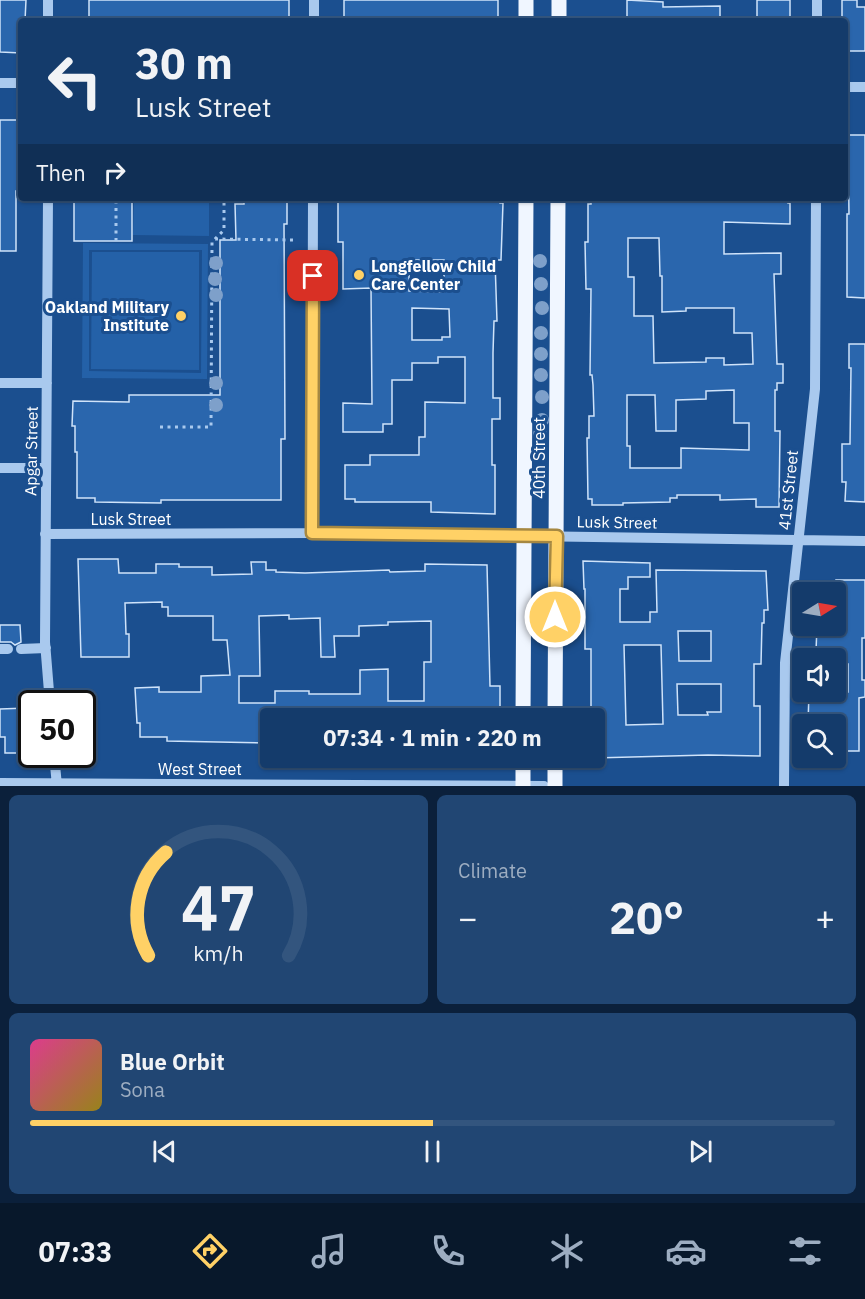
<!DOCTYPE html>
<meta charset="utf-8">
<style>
body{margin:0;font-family:"IBM Plex Sans",sans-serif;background:#214673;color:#f1f3f6;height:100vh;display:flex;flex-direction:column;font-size:22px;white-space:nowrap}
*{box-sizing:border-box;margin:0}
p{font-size:20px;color:#9dadc1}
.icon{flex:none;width:33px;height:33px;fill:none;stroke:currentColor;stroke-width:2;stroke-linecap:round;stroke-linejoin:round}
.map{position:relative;height:786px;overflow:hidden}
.panel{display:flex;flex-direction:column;gap:9px;padding:9px;background:#0b203b;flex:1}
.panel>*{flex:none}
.guide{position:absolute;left:18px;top:18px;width:830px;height:183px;border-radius:6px;box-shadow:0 2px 4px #0004,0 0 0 2px #33557e;background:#143b6b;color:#f1f3f6;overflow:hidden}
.needle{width:39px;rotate:79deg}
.buttons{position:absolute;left:792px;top:582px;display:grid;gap:12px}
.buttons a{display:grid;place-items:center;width:54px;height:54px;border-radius:6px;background:#143b6b;box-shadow:0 2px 4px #0004,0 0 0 2px #33557e;font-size:30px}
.speed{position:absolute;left:18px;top:690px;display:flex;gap:12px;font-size:30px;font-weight:700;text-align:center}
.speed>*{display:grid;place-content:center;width:78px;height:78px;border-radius:50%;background:#143b6b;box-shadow:0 2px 4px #0004,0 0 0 2px #33557e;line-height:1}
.speed .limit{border:3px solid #111;border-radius:9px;background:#fff;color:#111}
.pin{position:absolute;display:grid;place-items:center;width:51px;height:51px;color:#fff;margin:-26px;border-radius:12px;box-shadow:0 3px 9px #0006}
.me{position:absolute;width:66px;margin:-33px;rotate:0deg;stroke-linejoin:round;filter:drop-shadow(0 0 4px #0008)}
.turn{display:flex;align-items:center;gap:21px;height:126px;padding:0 18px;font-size:27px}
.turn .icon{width:78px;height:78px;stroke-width:2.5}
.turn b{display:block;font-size:42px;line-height:51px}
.then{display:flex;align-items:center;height:57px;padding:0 18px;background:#0003;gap:12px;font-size:22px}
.big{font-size:45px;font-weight:700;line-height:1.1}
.panel .tile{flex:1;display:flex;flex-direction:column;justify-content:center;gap:9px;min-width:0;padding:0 21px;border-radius:9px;background:#214673}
.panel .dial{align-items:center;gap:0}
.dial svg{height:156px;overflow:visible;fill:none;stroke:#33557e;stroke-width:7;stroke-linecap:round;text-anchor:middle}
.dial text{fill:#f1f3f6;stroke:none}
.song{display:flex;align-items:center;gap:18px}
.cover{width:72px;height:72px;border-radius:9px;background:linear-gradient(135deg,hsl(330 70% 55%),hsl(50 70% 35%))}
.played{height:6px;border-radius:3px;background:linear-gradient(90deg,#ffd166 50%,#33557e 50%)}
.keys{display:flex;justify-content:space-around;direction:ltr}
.heat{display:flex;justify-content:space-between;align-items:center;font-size:33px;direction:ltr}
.panel .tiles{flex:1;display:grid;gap:9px;grid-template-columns:1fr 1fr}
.tile:last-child{grid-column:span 2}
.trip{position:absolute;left:260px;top:708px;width:345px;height:60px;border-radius:6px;background:#143b6b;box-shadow:0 2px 4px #0004,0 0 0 2px #33557e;font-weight:700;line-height:60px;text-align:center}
.dock{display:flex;height:96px;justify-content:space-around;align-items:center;background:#08182b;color:#9dadc1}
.dock .icon{width:42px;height:42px}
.dock .active{color:#ffd166}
.dock b{font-size:27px;color:#f1f3f6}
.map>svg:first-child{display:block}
.green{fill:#2461a8;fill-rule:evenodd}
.building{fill:#2a66ad;stroke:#cfe3fa;stroke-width:1.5;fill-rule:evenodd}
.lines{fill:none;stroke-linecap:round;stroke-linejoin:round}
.path{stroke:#a9c9ee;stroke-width:3;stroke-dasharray:3 4.5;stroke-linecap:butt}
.minor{stroke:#a9c9ee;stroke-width:10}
.major{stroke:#f0f6ff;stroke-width:15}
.tree{fill:#7ea0ca}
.route-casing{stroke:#a68842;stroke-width:15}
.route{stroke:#ffd166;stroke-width:10}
.poi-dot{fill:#ffd166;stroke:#1b4f8f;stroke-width:2}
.labels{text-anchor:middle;stroke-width:6;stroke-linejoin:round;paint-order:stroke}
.poi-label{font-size:16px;font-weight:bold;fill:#fff;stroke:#1b4f8f;text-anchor:start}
.street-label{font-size:16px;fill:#fff;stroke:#1b4f8f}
</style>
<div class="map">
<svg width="865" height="786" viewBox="0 0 865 786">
<rect width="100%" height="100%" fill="#1b4f8f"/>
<path class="green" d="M134 198H209V236L133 235Z
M83 243 208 244 207 379 82 378ZM89 250H202L201 373 89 371Z
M92 252H199V370L91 369Z"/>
<path class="building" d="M0 0H26L25 21H21V53L0 52Z
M89 0H289V21H89Z
M344 0H498V21H344Z
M627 0 663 2V7L720 6V21H627Z
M757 0H790V20H757Z
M842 0H857V7H865V51H844V21H842Z
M0 120H19L21 191H16V251H0Z
M848 135H865V298L847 297V214H849Z
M74 198H132V241H74Z
M244 198H287V224H284L285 439H281V500H161V503L95 502V498H77V452H75V426H72L73 401 129 402V395H220V240H236L235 204H244Z
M338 198H500V203H503L501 260H495L497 321H494L493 353V398H500V419H492V465H495V514L431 512V502H355V499H345V465H370V455H419V437H425V402L465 403V357H438V363H412V380H392V424H383V432H343V403L372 404 371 288 343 289V242H338ZM409 260H444V292L409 291ZM412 308 449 309 450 337H442V340H412Z
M591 198H788V203H790V224L724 222V254L781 253V274H774L777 364H783V383H777V390H775V431H780L779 507H756V499L720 500V495H677V498H670V502L623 503V505H592V499H588L587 438H589V416H594L593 385 592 375H590L591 289H586L585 242H588V204H591ZM628 238H659L660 276H662V312L686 311V308H734V333H752L753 364 724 365V358H706V362L654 363 653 316H634V277H628ZM734 390V423H749V450L681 448V468H630V446H627V395H655L656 431H676V400L706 399V391Z
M849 344H865V502L845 501 846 482H842V444H850L851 368H849Z
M78 559H118L119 573H156V564H179V567H212V575L252 574 251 562H266V570H276V572L305 573 389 570 390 572 425 571V564L487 565 490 686H500V718H267V743L167 741V737H140V723H137L135 688 159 687V692H201V676L230 675 227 640H213V616H168V607H162V602L125 603 126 634H129V657H81ZM289 615V619L320 618 321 657H335L334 636H359V626L388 625V622L431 621V662H424V701H388V669L360 670V694H309V691H275V703H239V676H260L259 616Z
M583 561 650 563V577H628V589H620V622H650V612H657L656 570 766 571 768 610H764V623H762L761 664H754V706H760V756L708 755 594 758V718H591V649H585V589H584ZM678 631H711V661H679ZM624 645H661L663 724 626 725ZM677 684H721V712H707L708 715H678Z
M836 580H865V638H862V680H865V697L859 698V751H836V724H808L809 692H848V664H836V658H819V651H816L817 626H836Z
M0 625H20L21 642 15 645 11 642H0Z
M27 708V753H5V737H0V709Z"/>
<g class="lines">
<path class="path" d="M215 239 293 240
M116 241V198
M160 427H211L212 242 224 230V198"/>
<path class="minor" d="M48 21V0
M314 21V0
M817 21V0
M0 83H21
M844 87H865
M48 198 45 642 50 704
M0 383H47
M0 468H46
M312 533 313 198
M45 534 312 533 865 541
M0 649H8
M21 649 46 648
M54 754 57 786
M0 783 544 786
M784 786 785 663 815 389 816 198"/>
<path class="major" d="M526 21V0
M559 21V0
M523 718 526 198
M555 718 558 198
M523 758V786
M555 758V786"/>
</g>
<g class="tree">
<circle cx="540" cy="261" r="7"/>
<circle cx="216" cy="263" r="7"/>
<circle cx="215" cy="279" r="7"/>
<circle cx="541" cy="284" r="7"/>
<circle cx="216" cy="295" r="7"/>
<circle cx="542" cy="308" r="7"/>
<circle cx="541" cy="333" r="7"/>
<circle cx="541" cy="354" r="7"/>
<circle cx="541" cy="375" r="7"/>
<circle cx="216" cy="383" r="7"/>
<circle cx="542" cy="397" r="7"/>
<circle cx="216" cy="405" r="7"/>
<circle cx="542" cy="420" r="7"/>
<circle cx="540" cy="434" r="7"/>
</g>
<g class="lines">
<defs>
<path id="route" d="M313 276 312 533 557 536 555 617"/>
</defs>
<use href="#route" class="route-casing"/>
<use href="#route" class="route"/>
</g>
<g class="poi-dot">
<circle cx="359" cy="275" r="6"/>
<circle cx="181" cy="316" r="6"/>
</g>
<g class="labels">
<g class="poi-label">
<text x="371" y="272">Longfellow Child<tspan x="371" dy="18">Care Center</tspan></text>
<text x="169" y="313" text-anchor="end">Oakland Military<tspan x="169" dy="18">Institute</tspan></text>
</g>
<g class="street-label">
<text transform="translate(31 451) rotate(-89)" y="6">Apgar Street</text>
<text transform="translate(539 458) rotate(-90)" y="6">40th Street</text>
<text transform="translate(788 490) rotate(-84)" y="6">41st Street</text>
<text x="131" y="525">Lusk Street</text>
<text transform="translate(617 522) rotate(1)" y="6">Lusk Street</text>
<text x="200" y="775">West Street</text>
</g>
</g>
</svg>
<div class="buttons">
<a><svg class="needle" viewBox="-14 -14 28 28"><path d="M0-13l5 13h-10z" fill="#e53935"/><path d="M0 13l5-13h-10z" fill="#9dadc1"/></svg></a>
<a><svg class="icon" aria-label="sound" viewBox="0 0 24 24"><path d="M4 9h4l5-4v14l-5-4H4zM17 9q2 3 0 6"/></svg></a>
<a><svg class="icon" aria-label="search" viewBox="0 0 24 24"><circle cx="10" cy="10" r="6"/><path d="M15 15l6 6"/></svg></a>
</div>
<div class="speed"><div class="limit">50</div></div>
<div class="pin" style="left:313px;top:276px;background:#d93025"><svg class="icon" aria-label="arrive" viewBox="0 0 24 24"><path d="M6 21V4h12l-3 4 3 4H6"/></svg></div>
<svg class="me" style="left:555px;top:617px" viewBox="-20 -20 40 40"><circle r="17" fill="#ffd166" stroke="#fff" stroke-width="3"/><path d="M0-11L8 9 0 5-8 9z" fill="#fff"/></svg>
<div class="trip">07:34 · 1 min · 220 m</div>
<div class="guide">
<div class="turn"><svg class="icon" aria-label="left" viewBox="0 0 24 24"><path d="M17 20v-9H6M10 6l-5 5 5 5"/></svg><div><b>30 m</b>Lusk Street</div></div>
<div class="then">Then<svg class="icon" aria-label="right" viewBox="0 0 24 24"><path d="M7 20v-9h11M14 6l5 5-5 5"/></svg></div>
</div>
</div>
<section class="panel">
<div class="tiles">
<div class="tile dial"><svg viewBox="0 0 100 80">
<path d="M14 69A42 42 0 1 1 86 69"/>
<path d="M14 69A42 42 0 0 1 23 16" stroke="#ffd166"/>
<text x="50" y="56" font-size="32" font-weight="700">47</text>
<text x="50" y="72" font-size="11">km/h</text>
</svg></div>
<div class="tile"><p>Climate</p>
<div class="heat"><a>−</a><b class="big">20°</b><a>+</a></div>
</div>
<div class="tile">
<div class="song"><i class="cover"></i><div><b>Blue Orbit</b><p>Sona</p></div></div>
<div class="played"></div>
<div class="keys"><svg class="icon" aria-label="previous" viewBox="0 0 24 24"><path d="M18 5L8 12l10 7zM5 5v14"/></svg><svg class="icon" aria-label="pause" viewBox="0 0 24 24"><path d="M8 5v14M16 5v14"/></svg><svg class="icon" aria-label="next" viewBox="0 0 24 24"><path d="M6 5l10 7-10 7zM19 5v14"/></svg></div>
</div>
</div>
</section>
<nav class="dock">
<b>07:33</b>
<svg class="icon active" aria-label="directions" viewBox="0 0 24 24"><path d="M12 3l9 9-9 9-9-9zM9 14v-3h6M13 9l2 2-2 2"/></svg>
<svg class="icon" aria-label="music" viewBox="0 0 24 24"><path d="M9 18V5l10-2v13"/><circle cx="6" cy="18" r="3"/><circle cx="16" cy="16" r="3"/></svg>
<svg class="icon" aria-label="phone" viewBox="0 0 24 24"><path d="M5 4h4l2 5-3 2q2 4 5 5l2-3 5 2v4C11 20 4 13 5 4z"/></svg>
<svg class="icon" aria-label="climate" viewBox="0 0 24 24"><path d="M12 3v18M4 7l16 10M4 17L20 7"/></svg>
<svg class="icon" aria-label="car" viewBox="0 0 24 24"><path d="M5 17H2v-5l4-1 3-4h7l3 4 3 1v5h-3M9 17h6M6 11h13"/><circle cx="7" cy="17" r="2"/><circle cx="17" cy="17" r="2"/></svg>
<svg class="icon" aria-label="filters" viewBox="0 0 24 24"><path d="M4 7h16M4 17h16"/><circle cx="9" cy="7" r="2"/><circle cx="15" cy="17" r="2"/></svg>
</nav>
